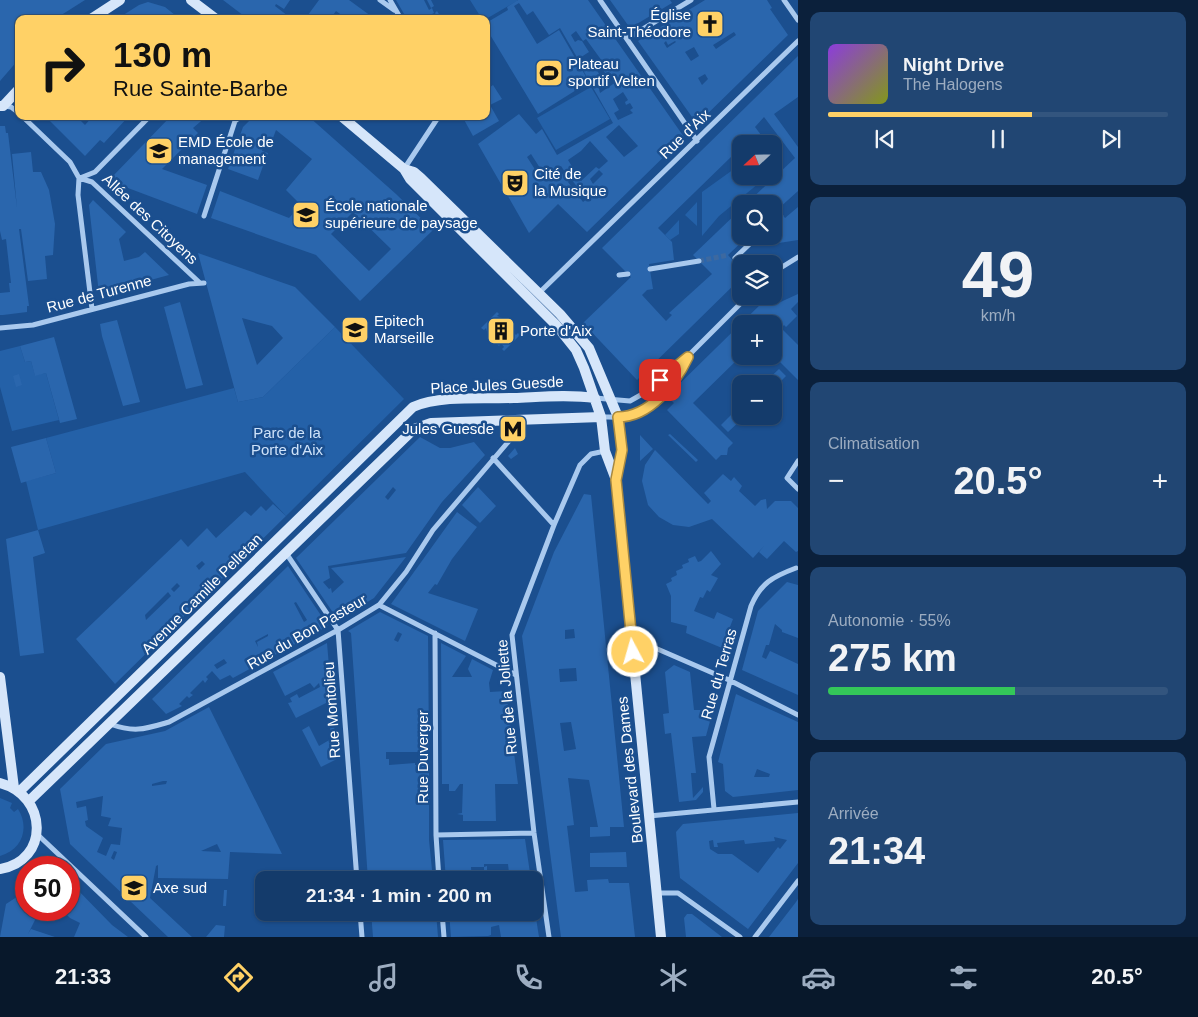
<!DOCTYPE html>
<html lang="fr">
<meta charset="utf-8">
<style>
body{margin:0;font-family:Arial,sans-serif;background:#214673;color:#f1f3f6;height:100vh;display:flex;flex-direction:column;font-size:19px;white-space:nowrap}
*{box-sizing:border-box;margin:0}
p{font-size:16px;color:#9dadc1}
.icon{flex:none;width:28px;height:28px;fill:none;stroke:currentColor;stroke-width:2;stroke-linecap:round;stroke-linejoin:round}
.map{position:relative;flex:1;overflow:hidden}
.drawer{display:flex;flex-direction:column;gap:12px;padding:12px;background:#0b203b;width:400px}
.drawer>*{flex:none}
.hud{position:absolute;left:15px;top:15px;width:475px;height:105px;border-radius:10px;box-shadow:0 1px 4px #0004,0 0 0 1px #33557e;background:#ffd166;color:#111;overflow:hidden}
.needle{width:32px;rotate:248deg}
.buttons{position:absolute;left:732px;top:135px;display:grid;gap:10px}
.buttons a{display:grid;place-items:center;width:50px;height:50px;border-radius:10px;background:#143b6b;box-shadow:0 1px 4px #0004,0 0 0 1px #33557e;font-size:25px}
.speed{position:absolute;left:15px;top:856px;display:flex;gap:10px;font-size:25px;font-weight:700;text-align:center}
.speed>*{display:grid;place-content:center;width:65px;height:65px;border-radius:50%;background:#143b6b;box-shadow:0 1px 4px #0004,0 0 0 1px #33557e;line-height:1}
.speed .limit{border:8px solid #d22;background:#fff;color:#111}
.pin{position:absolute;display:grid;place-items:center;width:42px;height:42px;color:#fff;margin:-21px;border-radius:10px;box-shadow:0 2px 8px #0006}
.me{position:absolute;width:55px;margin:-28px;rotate:354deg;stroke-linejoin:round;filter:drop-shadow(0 0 4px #0008)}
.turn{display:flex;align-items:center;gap:18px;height:105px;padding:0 15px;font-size:22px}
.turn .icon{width:65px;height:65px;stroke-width:2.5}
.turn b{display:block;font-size:35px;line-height:42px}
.big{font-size:38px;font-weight:700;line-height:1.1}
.drawer .tile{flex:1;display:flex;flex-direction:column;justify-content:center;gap:8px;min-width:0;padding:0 18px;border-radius:10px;background:#214673}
.drawer .dial{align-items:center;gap:0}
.dial b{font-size:65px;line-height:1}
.song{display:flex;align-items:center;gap:15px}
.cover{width:60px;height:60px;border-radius:8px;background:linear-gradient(135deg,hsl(270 70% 55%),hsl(70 70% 35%))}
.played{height:5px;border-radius:2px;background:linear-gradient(90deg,#ffd166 60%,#33557e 60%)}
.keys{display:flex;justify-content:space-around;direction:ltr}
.heat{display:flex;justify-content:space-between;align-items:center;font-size:28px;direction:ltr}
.charge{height:8px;border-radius:4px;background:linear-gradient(90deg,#34c759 55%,#33557e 0)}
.trip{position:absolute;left:255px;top:871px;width:288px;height:50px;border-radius:10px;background:#143b6b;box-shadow:0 1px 4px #0004,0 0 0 1px #33557e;font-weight:700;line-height:50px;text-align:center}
.menu{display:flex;height:80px;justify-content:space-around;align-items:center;background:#08182b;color:#9dadc1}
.menu .icon{width:35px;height:35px}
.menu .selected{color:#ffd166}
.menu b{font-size:22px;color:#f1f3f6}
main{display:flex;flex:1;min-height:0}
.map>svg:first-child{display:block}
.green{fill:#2461a8}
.building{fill:#2a66ad;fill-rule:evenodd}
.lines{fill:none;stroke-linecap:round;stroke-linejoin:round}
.street-tunnel{stroke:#3d69a0;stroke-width:5;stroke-dasharray:5 2.5;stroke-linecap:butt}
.street{stroke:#a9c9ee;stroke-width:5}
.secondary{stroke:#d6e6fa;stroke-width:10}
.route-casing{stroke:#a68842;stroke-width:12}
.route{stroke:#ffd166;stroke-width:9}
.labels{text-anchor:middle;stroke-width:5;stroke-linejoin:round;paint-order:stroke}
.poi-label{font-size:15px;fill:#fff;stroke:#1b4f8f;text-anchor:start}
.street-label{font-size:15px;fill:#fff;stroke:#1b4f8f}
.park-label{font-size:15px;fill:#cfe3fa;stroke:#1b4f8f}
</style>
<main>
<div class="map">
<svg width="798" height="937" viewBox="0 0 798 937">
<rect width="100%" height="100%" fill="#1b4f8f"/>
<path class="green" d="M470 0H517V1L486 19H482Z
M591 87 610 119 556 150 537 118Z
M741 164V176H761L764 179 719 216 702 236V192Z
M697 202V226L685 215Z
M679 220V234L670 240 665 235Z
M335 327 404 399 286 516 245 472 38 530 26 481 56 473 46 438 234 388 238 402 263 397Z
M20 346 25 362 31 361 35 375 46 373 59 420 12 431 0 387V351Z
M0 798 12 803 10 808 14 812 18 809C30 828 22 850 0 856Z"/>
<path class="building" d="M0 0H85L55 19H19V59L0 81Z
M223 0H290L284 9 276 4 275 6 292 19H248Z
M319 0H349L375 19H347L336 11 330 19H305Z
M396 0H424L429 10 432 8 434 13 432 14 435 19H407Z
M427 0H431L434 6 431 8Z
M518 0H588L684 137 587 232 558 204 529 233 478 144 519 114 536 134 542 129 557 155 613 123 583 70 592 62 595 66 601 78 597 80 600 93 616 82 609 72 605 73 598 63 602 61 586 39 583 41 576 31 571 35 575 42 578 40 582 41 589 52 578 59 560 28 549 35 533 11 527 15 519 3 514 6 537 44 559 30 589 82 538 114 486 28V23L508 10 507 7ZM623 92 628 100 625 102 626 105 630 103 633 108 630 110 633 113 618 120 614 113 619 110 613 99ZM619 125 638 146 624 157 606 137ZM590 141 608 161 599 169 596 167 581 181 568 160 581 151ZM531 154 540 168 536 171 527 157ZM561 166 565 172 554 181 549 174ZM599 170 603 174 593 184 590 179ZM571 179 587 199 583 202 568 182Z
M610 0H670L672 3 630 28Z
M705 0H767L772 8 770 9 788 35 697 124 638 41ZM734 32 736 35 716 49 713 45ZM666 41 668 45 675 41 676 42 667 48 664 43ZM694 47 699 56 691 61 685 52ZM705 74 708 79 702 85 698 78Z
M148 2 165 7 180 19H117L139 5Z
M437 11 442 19H438L435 13Z
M798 56V97L774 114 798 147V191L778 209 785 218 798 207V240L779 243 774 237V204H746L795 158 764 117 755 127 761 135 752 142 741 144V157L737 161 732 156 658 228 672 242 674 260 649 264 653 289 647 290 642 295 666 321 672 315 669 313 712 274 693 255 741 209V236H748L728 255 741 270V278L637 380 583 323 631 277 602 248Z
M493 85 502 99 490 105 499 121 473 136 462 116H486V90Z
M45 116H76L85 125 93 116H129L104 143 100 140 85 156Z
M171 116H207L193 128 198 133 162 169 207 185 197 214 112 182 115 179 112 177Z
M254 116H308L396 194 433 230 360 301 316 255 211 218 220 191 289 218 301 205 286 190 312 159 276 130 270 146 264 144 262 151 268 153 265 161 259 159 257 164 263 166 258 180 228 169 243 127ZM353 212 391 249 369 271 331 234Z
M372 116H386L378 121Z
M0 126H5L6 133H8L17 208 12 154 31 152 33 172H41L49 190 55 224 53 255 45 256 47 279 28 281 21 229H19L29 306H27V312L3 315H0V293L10 292 9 283H11L6 239 2 240 0 231Z
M93 200 126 232 119 239 124 261 139 257 145 252 169 275 99 294 89 205Z
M198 253 295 287 335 327 263 397 238 402ZM242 318 272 326 283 338 257 365Z
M798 294V302L791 309 797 316 786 327 784 325 781 328 798 345V380L774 356V324H741V356L693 403 733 443 728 448 727 455H721L716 460 667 410 674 403 667 396 767 298 774 305Z
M180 302 203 385 186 389 164 307Z
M497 312 499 314 497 316 505 319 502 321 511 330 513 328 515 330 513 332 516 335 518 333 520 335 504 351 502 349 504 347 501 343 499 346 497 344 499 341 491 333 488 335 486 328 484 330 481 328Z
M117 320 140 402 123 406 102 336 100 324Z
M54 337 77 419 60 423 46 373 35 376 31 361 25 362 20 346Z
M779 369 786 376 774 388V384H763Z
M19 374 22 385 16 387 13 376Z
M741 405V411L738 414 742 419 728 432 721 425Z
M670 434 698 460 696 462 668 435Z
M640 435 653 449 640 461Z
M420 437 440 448H450L474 442 485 455 442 502 406 553 328 566 330 578 323 582 329 589 331 588 332 593 344 582 331 568 406 557 374 598 338 620 296 558ZM393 487 396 490 388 500 385 497Z
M46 438 56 473 21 483 11 447Z
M515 448 518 454 511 459 508 456Z
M655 450 708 504 711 501 704 493 723 474 731 481 734 477 742 486 739 491 755 506 761 500 766 499 767 509 775 501H791L798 508V551L796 552 784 541 767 559 759 552 764 546 753 558 712 519 689 527 673 525 659 517 648 505 642 481 645 465Z
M478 487 496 506 480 523 462 505Z
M584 494 591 495 624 827H610V836L590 837V827H598L589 780 568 778 574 825 567 826 575 892 588 891 587 880 608 879 609 883H629L635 937H561L522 636 554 552ZM574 629 575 638 565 639V630ZM576 668 577 681 560 682 559 669ZM571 722 576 749 564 751 560 723Z
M273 504 286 516 115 684 76 639 181 539 188 547 207 528 216 538 245 511 251 516 261 506 266 511ZM202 561 205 564 199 570 196 566ZM177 583 180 586 174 592 171 589ZM168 592 171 596 146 620 145 615Z
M457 512 477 527 452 559 437 585 435 584 428 593 478 609 465 641 391 604Z
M38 530 45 553 33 557 44 653 20 656 6 539Z
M711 551 721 564 711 575 718 578 710 592 707 590 703 598 700 597 694 611 714 619 717 612 733 619 722 648 686 633 687 626 671 622V596L666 584 672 581 671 578 677 575 676 571 683 568 682 565 689 562 688 559 695 556 698 562 701 561Z
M288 566 328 626 233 678 230 675 220 680 212 671 206 677 208 679 205 683 203 680 190 693 193 695 189 698 187 696 179 704 182 706 166 714 152 699ZM296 602 307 620 304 622 294 603ZM268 634V636L257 642 258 647 255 641ZM224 659 227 663 217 669 214 665Z
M787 582 798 585V638L782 632V630L775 624 769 645H766L762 657 766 659 770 651 798 664V695L742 670 758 611Z
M380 612 428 636 429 752H386V759H389V765L415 763V765H429V840L433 880H368L351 633 348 631ZM398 632 402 634 398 642 394 640Z
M327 643 337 759 321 767 302 730 309 726 319 746 331 739 328 702 296 718 288 703 292 702 290 698 297 694 299 698 320 687 319 683 314 688 310 683 285 696 273 672Z
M441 643 466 656 452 677H472L468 669 472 659 493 670 489 683 490 692 506 691 518 784H495L496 821H463V815L457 814 462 813 463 784H460L455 791H449V784H442Z
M674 665 690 672 694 710H713L706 736 692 737 696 773H691L693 798 703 787V792L696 800 679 802 671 733 665 734 663 714 669 713 665 672Z
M736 694 798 722V790L733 797 725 791 723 764 718 762ZM757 769 770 774 769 777H754Z
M209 707 282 854 230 852 228 879 158 878V865L156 866 150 898 192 937H168L70 844 60 789 106 744 165 731ZM163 781H167L166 784 152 786V784ZM103 796 101 816 111 818 108 826 122 828 120 845 111 844 106 856 97 852 103 838 86 826 85 821 88 820 86 806 77 808 76 802ZM217 844 221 852 201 851ZM114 851 117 852 114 860 111 858Z
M798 813V863L748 929 680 878 676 832 683 824ZM774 837 787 840 780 849 778 847 758 873 732 854H718L710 849 709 841 713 840 714 847H718L717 843 744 840 745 844 775 841Z
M525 839 531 880H484V867H471L472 880H446L443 840ZM484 864H508L509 873 487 874V866L484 867Z
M626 852 627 867H590V853Z
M345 870 346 880H323L322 871Z
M69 881 112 925 128 937H74L80 923 70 918 62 910H69Z
M224 890H227L226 906H223Z
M26 891V910H47L37 916 28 934 31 929 55 937H0L6 904Z
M798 899V937H769L796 902Z
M534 905 539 937H501L499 925 491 927V935L488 936 451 937 449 912H534Z
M371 912H436L438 937H373Z
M687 914H692L722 937H686L684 918Z
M216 925 225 926 224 937H206Z"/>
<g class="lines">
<path class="street-tunnel" d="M774 222 782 214
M699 261 728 255"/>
<path class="street" d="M380 0 394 10
M390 0 401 19
M600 0 697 141
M784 0 798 20
M628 38 691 0
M4 106 11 107 19 113
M22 116 70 162 79 178 78 195 92 309
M404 169 439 116
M79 178 92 182 200 283
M80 178 95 172 150 116
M204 216 235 121 241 116
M741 265 735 258 758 236
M650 269 699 261
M774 272 798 257
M619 275 628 274
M539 293 798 41
M0 328 33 325 189 284 204 283
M595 398 630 401 646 392 687 357 748 296
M601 417C611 417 622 418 632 416 654 411 678 377 687 358
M493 458 554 525
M798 461 787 478 798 489
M286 553 338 630 357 880
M379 605 516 675
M435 633 436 835 439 880
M632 638 729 680 798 715
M110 724C135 733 145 729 169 722L338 630 379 605 406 572 433 530 526 421
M714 809 709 757 751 606C761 583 772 577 796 568
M649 816 798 802
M37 834 146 937
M436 835 534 833
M657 893H678L740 937
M360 912 362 937
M442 912 444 937
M549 937 534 833 512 635 554 525 580 465 591 454 605 451
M755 937 798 881"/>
<path class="secondary" d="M191 0 216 19
M91 19 120 0
M0 106H3L19 89
M341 116 404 169 410 179 556 325 576 350 584 368 601 417 605 451 616 480 661 937
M404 169 414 172 421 178 560 314 589 348 618 417 622 450 616 479
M0 677 14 788
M0 783C48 795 50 861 0 869
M20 791 413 407C440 395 484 399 514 398 540 397 568 394 595 398
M29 801 414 429 431 423 601 417"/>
</g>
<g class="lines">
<defs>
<path id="route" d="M633 652 616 480 622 450 618 417C650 417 675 384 688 357L660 380"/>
</defs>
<use href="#route" class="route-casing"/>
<use href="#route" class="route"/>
</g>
<defs>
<symbol id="church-square" viewBox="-11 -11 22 22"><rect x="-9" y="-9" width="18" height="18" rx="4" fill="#ffd166" stroke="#1b4f8f"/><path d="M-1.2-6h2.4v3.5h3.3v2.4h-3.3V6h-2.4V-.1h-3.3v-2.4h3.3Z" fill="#111"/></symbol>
<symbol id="stadium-square" viewBox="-11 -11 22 22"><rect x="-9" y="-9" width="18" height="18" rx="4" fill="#ffd166" stroke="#1b4f8f"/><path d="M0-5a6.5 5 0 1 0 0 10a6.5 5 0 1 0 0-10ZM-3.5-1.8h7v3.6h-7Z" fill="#111"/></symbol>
<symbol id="university-square" viewBox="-11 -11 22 22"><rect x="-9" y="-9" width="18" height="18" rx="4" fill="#ffd166" stroke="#1b4f8f"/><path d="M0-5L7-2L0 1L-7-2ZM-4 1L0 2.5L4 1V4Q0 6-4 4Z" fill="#111"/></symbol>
<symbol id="theatre-square" viewBox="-11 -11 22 22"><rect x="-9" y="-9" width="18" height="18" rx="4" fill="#ffd166" stroke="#1b4f8f"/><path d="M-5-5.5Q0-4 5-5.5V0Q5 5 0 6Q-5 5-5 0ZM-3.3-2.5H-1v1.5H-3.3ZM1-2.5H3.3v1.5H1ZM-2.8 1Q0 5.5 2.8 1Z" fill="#111"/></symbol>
<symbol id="building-square" viewBox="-11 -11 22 22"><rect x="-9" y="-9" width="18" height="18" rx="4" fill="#ffd166" stroke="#1b4f8f"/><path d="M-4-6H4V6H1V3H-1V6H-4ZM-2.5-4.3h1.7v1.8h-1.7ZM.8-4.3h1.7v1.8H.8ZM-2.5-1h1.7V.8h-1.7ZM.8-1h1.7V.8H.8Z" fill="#111"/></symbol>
<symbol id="metro-square" viewBox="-11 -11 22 22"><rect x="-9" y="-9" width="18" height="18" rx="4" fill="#ffd166" stroke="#1b4f8f"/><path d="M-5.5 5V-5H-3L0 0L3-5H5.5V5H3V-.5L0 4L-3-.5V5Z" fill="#111"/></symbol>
</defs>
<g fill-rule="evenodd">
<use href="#church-square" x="694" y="8" width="32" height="32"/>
<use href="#stadium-square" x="533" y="57" width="32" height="32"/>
<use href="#university-square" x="143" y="135" width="32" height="32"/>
<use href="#theatre-square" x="499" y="167" width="32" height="32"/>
<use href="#university-square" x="290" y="199" width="32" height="32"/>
<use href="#university-square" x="339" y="314" width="32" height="32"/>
<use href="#building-square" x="485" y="315" width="32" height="32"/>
<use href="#metro-square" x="497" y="413" width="32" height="32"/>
<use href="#university-square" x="118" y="872" width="32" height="32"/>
</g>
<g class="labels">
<g class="poi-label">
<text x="691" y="20" text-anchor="end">Église<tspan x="691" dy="17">Saint-Théodore</tspan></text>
<text x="568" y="69">Plateau<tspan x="568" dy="17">sportif Velten</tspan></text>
<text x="178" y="147">EMD École de<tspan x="178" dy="17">management</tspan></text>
<text x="534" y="179">Cité de<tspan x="534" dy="17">la Musique</tspan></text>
<text x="325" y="211">École nationale<tspan x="325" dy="17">supérieure de paysage</tspan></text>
<text x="374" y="326">Epitech<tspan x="374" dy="17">Marseille</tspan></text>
<text x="520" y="336">Porte d'Aix</text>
<text x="494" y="434" text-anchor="end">Jules Guesde</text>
<text x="153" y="893">Axe sud</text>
</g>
<g class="street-label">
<text transform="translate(685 134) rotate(-44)" y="5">Rue d'Aix</text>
<text transform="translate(150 219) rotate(43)" y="5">Allée des Citoyens</text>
<text transform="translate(99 294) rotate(-15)" y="5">Rue de Turenne</text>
<text transform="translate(497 385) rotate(-3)" y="5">Place Jules Guesde</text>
<text transform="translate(202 594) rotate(-45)" y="5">Avenue Camille Pelletan</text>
<text transform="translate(307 632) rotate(-30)" y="5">Rue du Bon Pasteur</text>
<text transform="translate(719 674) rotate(-74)" y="5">Rue du Terras</text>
<text transform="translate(507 697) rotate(-95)" y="5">Rue de la Joliette</text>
<text transform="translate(332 710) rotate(-94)" y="5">Rue Montolieu</text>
<text transform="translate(423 757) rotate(-90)" y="5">Rue Duverger</text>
<text transform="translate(630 770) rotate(-96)" y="5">Boulevard des Dames</text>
</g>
<g class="park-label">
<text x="287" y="438">Parc de la<tspan x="287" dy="17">Porte d'Aix</tspan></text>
</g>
</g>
</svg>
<div class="buttons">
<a><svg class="needle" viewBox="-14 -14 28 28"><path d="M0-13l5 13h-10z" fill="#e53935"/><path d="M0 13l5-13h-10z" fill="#9dadc1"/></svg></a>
<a><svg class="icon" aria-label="search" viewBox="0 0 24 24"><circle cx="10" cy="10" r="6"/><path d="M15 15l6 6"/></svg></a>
<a><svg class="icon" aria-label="layers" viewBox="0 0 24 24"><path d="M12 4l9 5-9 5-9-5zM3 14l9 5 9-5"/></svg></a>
<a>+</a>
<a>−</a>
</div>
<div class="speed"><div class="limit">50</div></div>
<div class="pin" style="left:660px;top:380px;background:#d93025"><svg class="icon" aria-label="arrive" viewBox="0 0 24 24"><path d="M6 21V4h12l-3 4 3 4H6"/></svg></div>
<svg class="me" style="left:633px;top:652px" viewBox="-20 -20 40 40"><circle r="17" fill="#ffd166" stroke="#fff" stroke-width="3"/><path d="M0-11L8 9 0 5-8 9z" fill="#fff"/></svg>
<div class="trip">21:34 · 1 min · 200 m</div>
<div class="hud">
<div class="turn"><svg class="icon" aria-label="right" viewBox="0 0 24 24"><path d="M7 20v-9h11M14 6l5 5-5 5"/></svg><div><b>130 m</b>Rue Sainte-Barbe</div></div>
</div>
</div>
<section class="drawer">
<div class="tile">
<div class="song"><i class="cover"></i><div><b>Night Drive</b><p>The Halogens</p></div></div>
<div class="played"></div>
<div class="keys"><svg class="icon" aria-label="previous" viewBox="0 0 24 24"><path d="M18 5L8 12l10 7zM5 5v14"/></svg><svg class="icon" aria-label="pause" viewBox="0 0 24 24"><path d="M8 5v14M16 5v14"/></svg><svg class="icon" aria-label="next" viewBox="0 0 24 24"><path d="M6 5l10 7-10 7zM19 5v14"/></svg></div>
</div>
<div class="tile dial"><b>49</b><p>km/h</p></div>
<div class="tile"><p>Climatisation</p>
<div class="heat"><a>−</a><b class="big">20.5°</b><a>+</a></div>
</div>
<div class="tile"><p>Autonomie · 55%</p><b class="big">275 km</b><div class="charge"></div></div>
<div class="tile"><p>Arrivée</p><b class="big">21:34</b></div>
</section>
</main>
<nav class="menu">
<b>21:33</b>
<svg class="icon selected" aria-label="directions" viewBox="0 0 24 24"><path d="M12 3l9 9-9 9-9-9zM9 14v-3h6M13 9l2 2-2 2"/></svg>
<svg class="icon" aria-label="music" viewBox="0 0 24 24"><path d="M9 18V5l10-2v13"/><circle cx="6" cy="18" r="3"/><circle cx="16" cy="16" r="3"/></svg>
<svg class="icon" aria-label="phone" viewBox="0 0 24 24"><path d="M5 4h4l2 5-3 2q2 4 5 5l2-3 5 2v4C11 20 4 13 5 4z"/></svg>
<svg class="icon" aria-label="climate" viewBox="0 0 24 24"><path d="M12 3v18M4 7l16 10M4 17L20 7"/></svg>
<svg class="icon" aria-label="car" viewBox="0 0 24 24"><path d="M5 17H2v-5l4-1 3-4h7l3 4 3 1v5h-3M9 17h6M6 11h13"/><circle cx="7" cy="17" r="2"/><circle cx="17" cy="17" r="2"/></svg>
<svg class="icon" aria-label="filters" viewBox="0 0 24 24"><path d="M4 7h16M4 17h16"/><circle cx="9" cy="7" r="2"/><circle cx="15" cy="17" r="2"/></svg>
<b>20.5°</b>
</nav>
